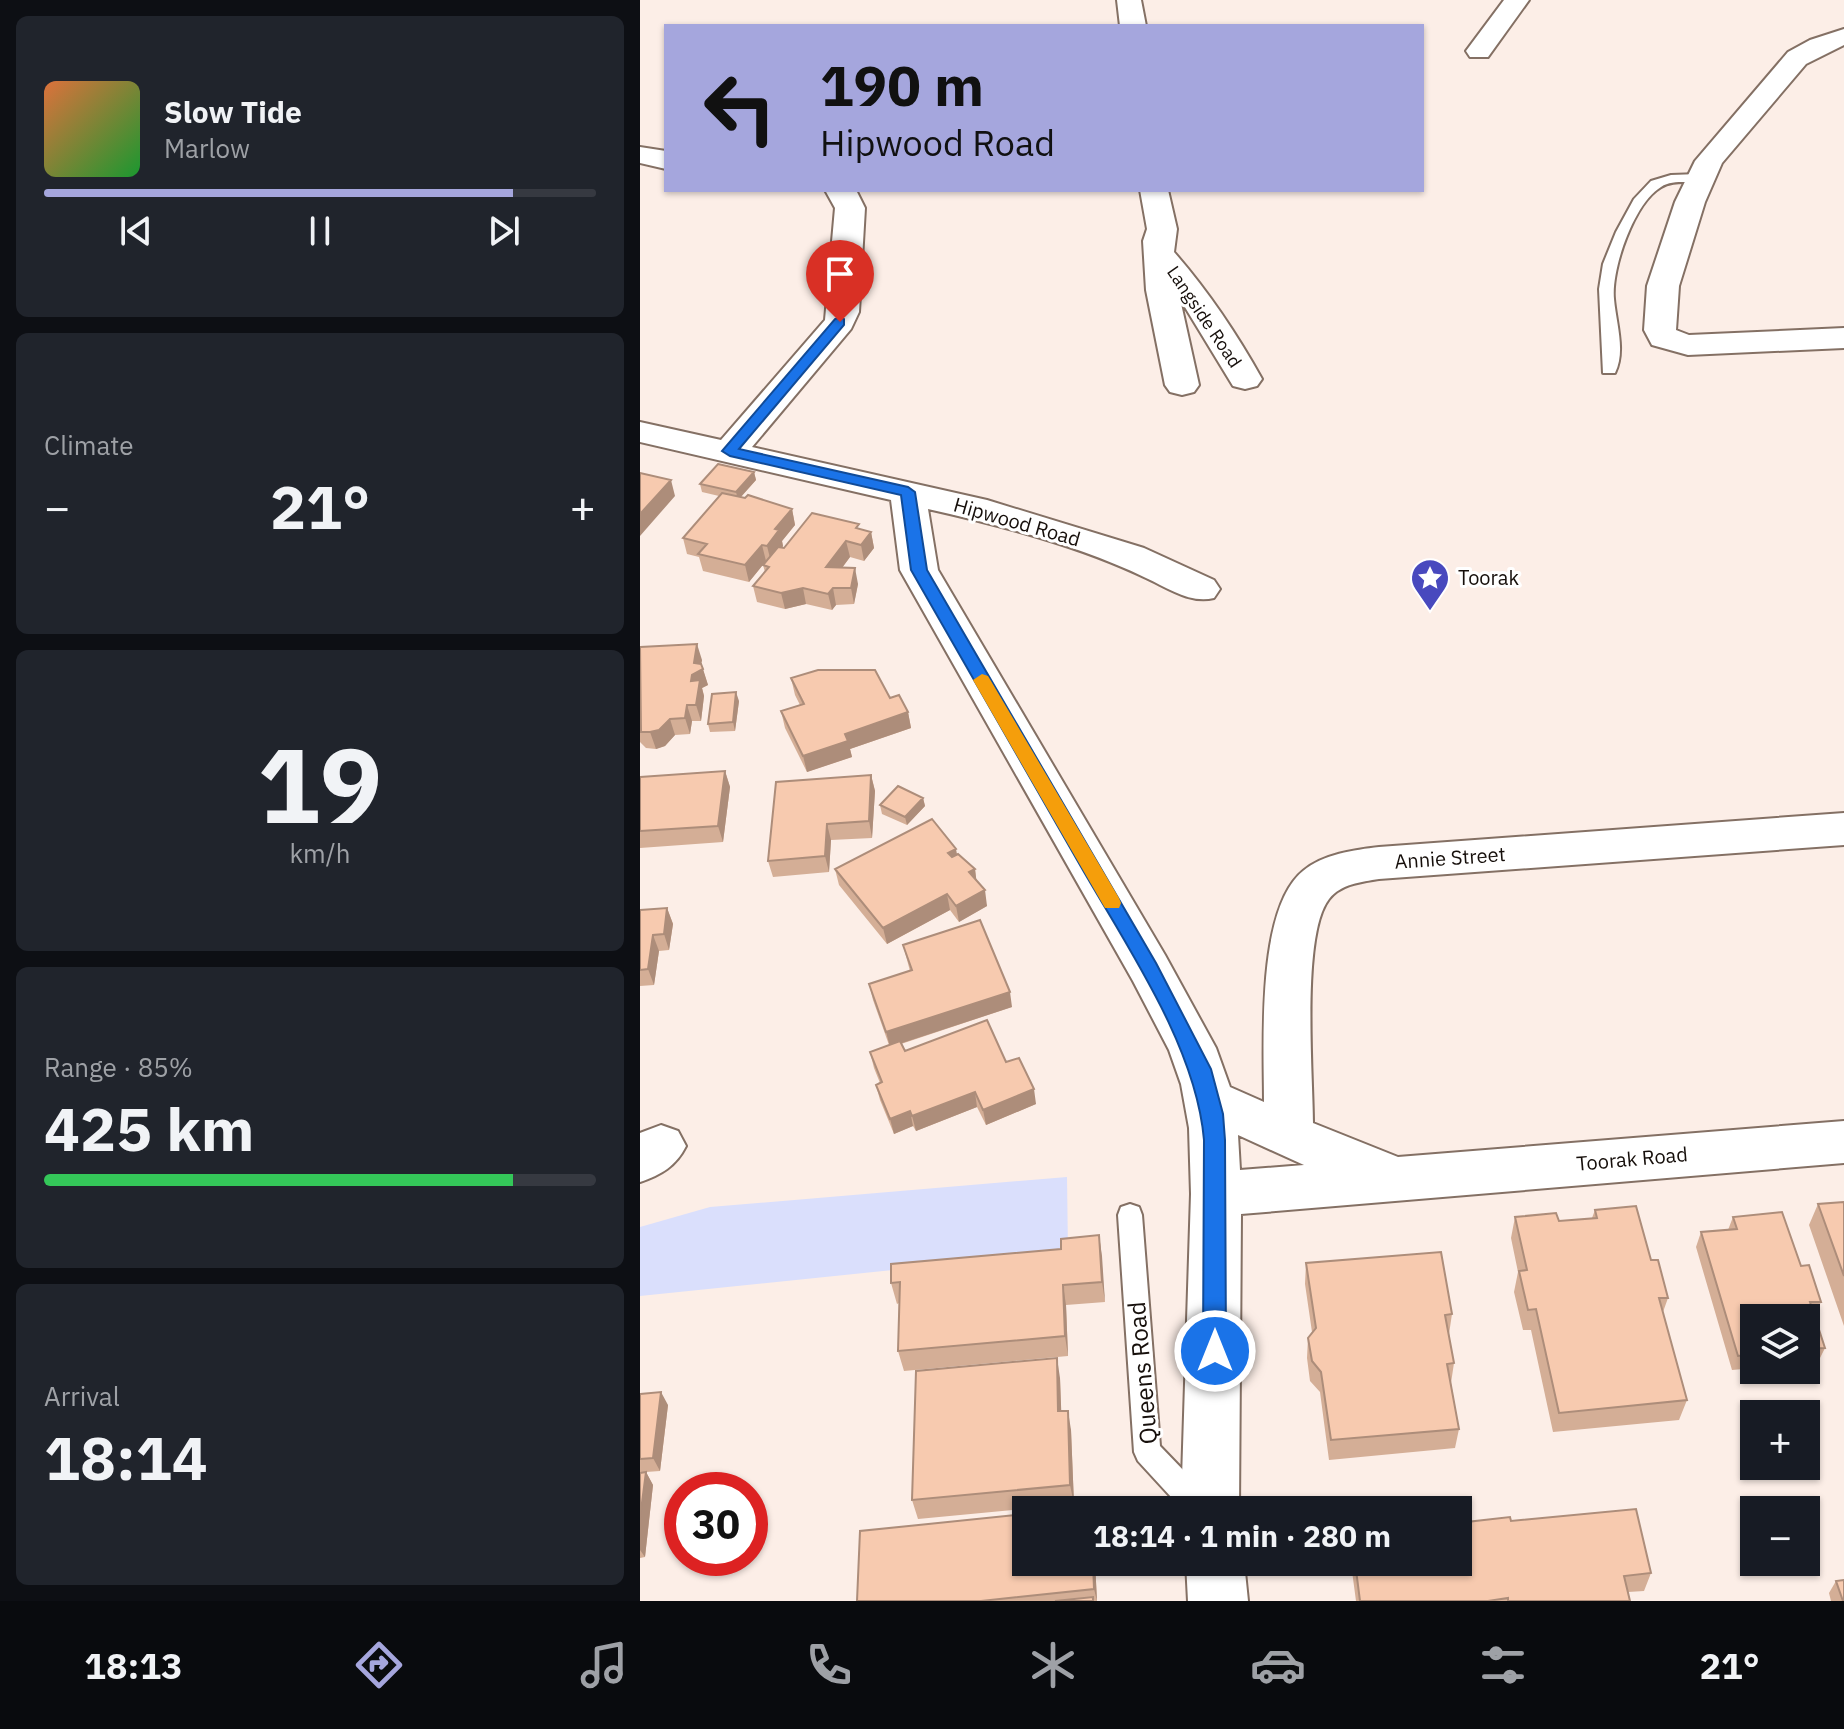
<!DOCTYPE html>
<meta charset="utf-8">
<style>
body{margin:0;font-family:"IBM Plex Sans",sans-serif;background:#20242c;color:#f1f3f6;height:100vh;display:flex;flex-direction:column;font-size:30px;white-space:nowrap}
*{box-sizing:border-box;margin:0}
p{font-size:26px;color:#9ea1a6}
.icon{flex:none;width:44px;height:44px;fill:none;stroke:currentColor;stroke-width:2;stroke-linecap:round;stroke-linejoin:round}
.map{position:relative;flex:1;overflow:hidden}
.details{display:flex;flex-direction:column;gap:16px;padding:16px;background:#0d0f14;width:640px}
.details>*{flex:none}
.hud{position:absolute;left:24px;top:24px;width:760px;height:168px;border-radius:0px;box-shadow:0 2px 6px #0004;background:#a5a6dd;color:#111;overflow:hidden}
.fabs{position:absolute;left:1100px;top:1304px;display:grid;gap:16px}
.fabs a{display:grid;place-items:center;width:80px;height:80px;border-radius:0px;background:#171b24;box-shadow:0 2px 6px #0004;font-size:40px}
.speed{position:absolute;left:24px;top:1472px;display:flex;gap:16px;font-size:40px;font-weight:700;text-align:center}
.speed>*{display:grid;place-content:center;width:104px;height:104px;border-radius:50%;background:#171b24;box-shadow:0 2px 6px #0004;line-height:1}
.speed .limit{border:12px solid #d22;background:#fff;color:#111}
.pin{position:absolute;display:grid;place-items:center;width:68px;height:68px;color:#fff;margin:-82px -34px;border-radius:50% 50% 50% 0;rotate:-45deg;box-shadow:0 0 8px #0007}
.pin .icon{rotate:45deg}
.me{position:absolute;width:88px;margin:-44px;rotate:0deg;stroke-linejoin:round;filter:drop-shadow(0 0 6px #0008)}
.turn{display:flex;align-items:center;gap:28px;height:168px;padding:0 24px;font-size:36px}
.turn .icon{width:104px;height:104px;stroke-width:2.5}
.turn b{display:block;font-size:56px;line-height:68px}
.big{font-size:60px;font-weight:800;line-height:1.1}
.details .widget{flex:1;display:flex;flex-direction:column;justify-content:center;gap:12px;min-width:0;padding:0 28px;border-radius:12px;background:#20242c}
.details .dial{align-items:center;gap:0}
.dial b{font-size:104px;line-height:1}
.song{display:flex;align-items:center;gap:24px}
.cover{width:96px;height:96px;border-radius:12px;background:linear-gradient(135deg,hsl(20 70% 55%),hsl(130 70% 35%))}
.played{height:8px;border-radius:4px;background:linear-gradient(90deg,#a5a6dd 85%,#363941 85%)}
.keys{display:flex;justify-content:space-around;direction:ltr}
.heat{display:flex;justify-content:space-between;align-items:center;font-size:44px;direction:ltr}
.charge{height:12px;border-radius:6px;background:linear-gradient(90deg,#34c759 85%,#363941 0)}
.trip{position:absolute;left:372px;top:1496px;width:460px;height:80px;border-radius:0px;background:#171b24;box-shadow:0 2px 6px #0004;font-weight:800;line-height:80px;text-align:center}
.menu{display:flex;height:128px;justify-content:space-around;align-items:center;background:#090b0e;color:#9ea1a6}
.menu .icon{width:56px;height:56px}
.menu .current{color:#a5a6dd}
.menu b{font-size:36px;color:#f1f3f6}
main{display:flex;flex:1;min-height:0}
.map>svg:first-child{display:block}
.green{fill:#dadffc}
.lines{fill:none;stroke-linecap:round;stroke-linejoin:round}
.lane-casing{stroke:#847064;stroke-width:4}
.street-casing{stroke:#847064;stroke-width:4}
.lane{fill:#fff;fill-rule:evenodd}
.street{fill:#fff;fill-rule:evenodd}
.wall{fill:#d4ae96}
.shaded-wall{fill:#ad8d7a}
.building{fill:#f7caaf;stroke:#ad8d7a;stroke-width:2}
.route{fill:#1a73e8;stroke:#114b97;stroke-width:2}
.slow{fill:#f59e0b}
.labels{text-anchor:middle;stroke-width:6;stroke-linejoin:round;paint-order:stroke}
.far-street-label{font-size:18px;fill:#160f0b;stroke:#fff}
.street-label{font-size:20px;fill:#160f0b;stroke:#fff}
.poi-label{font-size:20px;fill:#160f0b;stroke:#fff;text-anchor:start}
.near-street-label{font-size:24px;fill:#160f0b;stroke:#fff}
</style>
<main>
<section class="details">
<div class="widget">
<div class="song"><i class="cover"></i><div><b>Slow Tide</b><p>Marlow</p></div></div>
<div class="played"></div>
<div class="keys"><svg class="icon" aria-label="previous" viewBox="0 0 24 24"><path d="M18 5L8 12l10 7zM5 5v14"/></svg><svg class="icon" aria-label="pause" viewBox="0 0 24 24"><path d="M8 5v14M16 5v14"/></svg><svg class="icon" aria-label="next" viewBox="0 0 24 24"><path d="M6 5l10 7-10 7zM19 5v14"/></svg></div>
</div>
<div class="widget"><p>Climate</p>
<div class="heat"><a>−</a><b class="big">21°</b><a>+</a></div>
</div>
<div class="widget dial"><b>19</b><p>km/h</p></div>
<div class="widget"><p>Range · 85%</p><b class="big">425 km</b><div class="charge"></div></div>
<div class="widget"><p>Arrival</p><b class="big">18:14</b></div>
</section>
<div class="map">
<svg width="1204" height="1601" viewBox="0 0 1204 1601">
<rect width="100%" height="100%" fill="#fceee7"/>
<path class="green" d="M427 1177 428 1252 0 1296V1227L70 1207Z"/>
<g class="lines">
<defs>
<path id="lane" d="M1059 174 1066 178 1064 181C1050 184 1033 179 1021 187 994 203 971 269 974 299 976 323 986 351 975 373H963L959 289 963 264 976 232 994 199 1011 181 1031 175Z
M490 1204 499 1207 502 1215 520 1446 572 1500 576 1510H543L498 1461 494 1452 478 1215 481 1207Z"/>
<path id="street" d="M477 0H501L506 26H480Z
M864 0H889L848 57H830L826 51Z
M1204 29V45L1166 64 1082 163 1065 202 1039 286 1036 330 1049 335 1204 328V348L1048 355 1012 345 1004 330 1007 286 1035 202 1055 161 1148 52 1170 40Z
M0 147 26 151V169L0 163Z
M185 190H216L225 208 219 312 211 329 112 447 347 500 504 548 574 580 580 589 574 598C550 604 528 588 506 578 440 546 359 525 288 509L298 570 525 955 576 1048 590 1087 624 1102C624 1046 616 909 663 871 683 854 714 850 739 847L1204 813V845L739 879C721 882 701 884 689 899 661 934 673 1076 673 1123L758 1157 1204 1121V1163L601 1214 599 1510H541L551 1194 549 1128 541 1084 529 1050 493 981 260 570 251 500 0 442V422L81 440 185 320 195 208ZM598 1135 664 1165 600 1170Z
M500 190H528L537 229 534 252C568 291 597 334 622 379L617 386 605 389 593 386 540 299 559 385 554 392 542 395 530 392 525 385 506 290 503 241 507 229Z
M21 1125 38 1131 46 1146C36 1166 21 1175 0 1182V1133Z
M546 1562H604L608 1601H548Z"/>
</defs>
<use href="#lane" class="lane-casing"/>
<use href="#street" class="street-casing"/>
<use href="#lane" class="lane"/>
<use href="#street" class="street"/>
</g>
<path class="wall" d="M114 472 116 480 101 497 152 509 155 525 142 541 143 546 142 548 220 529 231 532 234 548 224 561 210 557 202 568 218 584 214 604 196 605 192 610 166 604 145 609 117 602 113 586 125 572 123 565 126 561 109 582 63 571 59 557 47 554 43 538 79 496 62 492 60 484Z
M0 647 62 660 61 664 68 685 62 688 64 696 61 721H52L50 734 35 735 25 746 16 749 6 748 0 742Z
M151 678 250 698 268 712 271 728 210 749 212 757 167 772 145 728 141 711 160 705 155 695Z
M99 701 95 731 70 732 68 724Z
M85 771 90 787 83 842 0 848V777Z
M231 775 235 791 232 838 191 840 189 872 133 877 128 861Z
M283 798 285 806 267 825 242 814 240 805Z
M317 854 335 869 336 880 347 906 319 922 310 910 247 944 199 885 195 869Z
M27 908 33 924 29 950 19 951 14 985 0 986V910Z
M263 945 372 1007 261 1044 265 1051 366 1062 396 1104 346 1125 337 1107 276 1131 273 1126 254 1134 240 1100 236 1085 240 1083 234 1068 230 1052 249 1045 233 1000 229 984 270 971Z
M1204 1202V1326L1169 1225 1178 1204Z
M955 1210 1011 1260 1028 1298 1023 1312 1047 1400 1039 1420 913 1432 891 1330H883L874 1292 878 1272 871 1238 875 1217 919 1221 952 1218Z
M1093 1217 1161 1266 1181 1302 1174 1316 1185 1348 1178 1362 1166 1363V1318H1114V1368L1092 1370 1056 1247 1061 1232 1088 1230Z
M459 1235 465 1302 426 1305 428 1356 264 1371 258 1351 259 1303 257 1304 251 1283 421 1249Z
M666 1263 812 1314 809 1334 814 1363 811 1383 819 1429 815 1448 689 1460 680 1392 670 1381 667 1358 668 1338 672 1332 665 1284Z
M420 1378 421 1411 431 1430 434 1504 278 1519 272 1500Z
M0 1394 28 1405 20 1471 6 1472 13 1485 5 1557 0 1558Z
M871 1521 1011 1573 1004 1591 988 1592 990 1601H716L712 1571 690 1573 689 1562H818Z
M386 1562H455L457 1601H217Z
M1196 1581 1204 1601H1191L1189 1593Z"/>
<path class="shaded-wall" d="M114 472 116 480 98 500 96 492Z
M31 480 35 496 0 536V514Z
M152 509 155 525 142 541 143 546 131 562 127 546 135 529Z
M231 532 234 548 224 561 221 545Z
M206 541 210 557 190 584 186 567Z
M122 545 126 561 109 582 105 565Z
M215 568 218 584 214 604 211 588Z
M163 588 166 604 145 609 141 593Z
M193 588 196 605 192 610 188 594Z
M57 644 62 660 60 671 63 669 68 685 62 688 64 696 61 721 56 705 51 681Z
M96 692 99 701 95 731 93 722Z
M47 705 52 721 50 734 45 718Z
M268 712 271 728 210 749 212 757 167 772 163 756 205 734Z
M30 719 35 735 25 746 16 749 10 732Z
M85 771 90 787 83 842 78 826Z
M231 775 235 791 232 838 229 821Z
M283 798 285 806 267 825 265 817Z
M187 824 191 840 189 872 185 856Z
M316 849 319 865 308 853Z
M335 869 337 885 329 872Z
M345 890 347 906 319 922 316 906Z
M307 894 310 910 247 944 243 928Z
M27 908 33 924 29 950 24 934Z
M13 935 19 951 14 985 8 969Z
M370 992 372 1007 250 1047 246 1032Z
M394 1089 396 1104 346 1125 343 1110Z
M335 1092 337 1107 276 1131 272 1116Z
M270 1111 273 1126 254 1134 250 1119Z
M459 1235 462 1256 465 1302 462 1282Z
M423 1285 426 1305 428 1356 425 1336Z
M417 1358 420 1378 422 1431 418 1411Z
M21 1392 28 1405 20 1471 13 1458Z
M428 1411 431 1430 434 1504 430 1485Z
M6 1472 13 1485 5 1557 0 1550V1518Z
M453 1562H455L457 1601 454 1589Z"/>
<path class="building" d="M78 464 114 472 96 492 60 484Z
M0 473 31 480 0 514Z
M82 493 105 498 108 495 152 509 135 529 139 530 127 546 122 545 105 565 58 554 67 544 43 538Z
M172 513 219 524 216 528 231 532 221 545 206 541 186 567 215 568 211 588H193L188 594 163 588 141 593 113 586 129 567 123 565 138 547 144 548Z
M57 644 54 663 61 664 63 669 52 675 51 681 60 680 56 705H47L45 718 30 719 19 730 10 732H1L0 647Z
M178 670H235L250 698 259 695 268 712 205 734 208 741 163 756 141 711 164 704 151 678Z
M96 692 93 722 68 724 72 694Z
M85 771 78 826 0 831V777Z
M231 775 229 821 187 824 185 856 128 861 136 782Z
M258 786 283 798 265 817 240 805Z
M292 819 316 849 308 853 312 857 318 854 335 869 329 872 345 890 316 906 307 894 243 928 195 869Z
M27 908 24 934 13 935 8 969 0 970V910Z
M340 920 370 992 246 1032 229 984 272 970 263 945Z
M347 1020 366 1062 379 1058 394 1089 343 1110 335 1092 272 1116 270 1111 250 1119 236 1085 242 1082 230 1052 260 1041 265 1051Z
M1204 1202V1276L1178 1204Z
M996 1206 1011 1260H1018L1028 1298H1019L1047 1400 919 1413 896 1309 888 1310 879 1271 887 1270 875 1217 916 1213 919 1221 957 1218 955 1210Z
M1142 1212 1161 1266 1169 1265 1181 1302H1170L1185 1348 1166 1349V1318H1114V1354L1098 1356 1061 1232 1097 1229 1093 1217Z
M459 1235 462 1282 423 1285 425 1336 258 1351 260 1282 251 1283V1264L421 1249V1239Z
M801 1252 812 1314 805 1315 814 1363 807 1364 819 1429 691 1440 681 1372 672 1361 668 1338 676 1328 666 1263Z
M417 1358 418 1411H428L430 1485 272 1500 276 1371Z
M21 1392 13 1458 0 1459V1394Z
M6 1472 0 1518V1473Z
M451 1508V1510H428Z
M996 1509 1011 1573 984 1576 990 1601H868V1598L848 1601H720L715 1562H818V1523L870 1517 871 1521Z
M386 1514V1562H453L454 1589 341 1601H217L220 1531Z
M1204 1580V1601H1203L1196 1581Z
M453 1597V1601H415Z"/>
<path class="route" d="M200 317 204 319V325L99 449 268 487 275 492 287 570 516 963 571 1069 583 1114 585 1140 586 1351 583 1359 575 1362 567 1359 563 1351 564 1140C556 1046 487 947 440 865 384 767 328 669 271 570L261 495 90 456 82 451 195 319Z"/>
<path class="slow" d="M342 674 348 676 479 898 481 903 479 908H465L333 680Z"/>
<defs>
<symbol id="sight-pin" viewBox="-11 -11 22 30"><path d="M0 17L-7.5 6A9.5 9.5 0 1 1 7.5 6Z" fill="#4849be" stroke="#fff"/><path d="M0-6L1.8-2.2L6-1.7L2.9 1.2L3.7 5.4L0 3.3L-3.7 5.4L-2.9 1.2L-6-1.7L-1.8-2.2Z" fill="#fff"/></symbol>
</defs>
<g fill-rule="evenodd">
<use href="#sight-pin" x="768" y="556" width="44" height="60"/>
</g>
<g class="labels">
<g class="far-street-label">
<text transform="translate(564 317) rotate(56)" y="6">Langside Road</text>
</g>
<g class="street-label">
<text transform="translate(377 522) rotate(16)" y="7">Hipwood Road</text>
<text transform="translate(810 858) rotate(-4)" y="7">Annie Street</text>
<text transform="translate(992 1159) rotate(-5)" y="7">Toorak Road</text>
</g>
<g class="poi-label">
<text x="818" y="585">Toorak</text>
</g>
<g class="near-street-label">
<text transform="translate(503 1373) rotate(-95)" y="8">Queens Road</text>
</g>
</g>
</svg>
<div class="fabs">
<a><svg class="icon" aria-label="layers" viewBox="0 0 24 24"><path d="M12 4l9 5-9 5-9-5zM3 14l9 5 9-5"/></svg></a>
<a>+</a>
<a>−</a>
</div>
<div class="speed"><div class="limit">30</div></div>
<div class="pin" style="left:200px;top:322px;background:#d93025"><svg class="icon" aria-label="arrive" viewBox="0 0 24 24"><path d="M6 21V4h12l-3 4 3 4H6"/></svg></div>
<svg class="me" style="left:575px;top:1351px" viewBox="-20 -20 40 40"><circle r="17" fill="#1a73e8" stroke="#fff" stroke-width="3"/><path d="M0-11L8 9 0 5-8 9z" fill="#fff"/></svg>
<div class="trip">18:14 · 1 min · 280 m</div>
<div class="hud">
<div class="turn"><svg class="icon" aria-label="left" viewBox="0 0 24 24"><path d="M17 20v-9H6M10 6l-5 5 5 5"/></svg><div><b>190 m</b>Hipwood Road</div></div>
</div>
</div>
</main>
<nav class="menu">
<b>18:13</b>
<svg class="icon current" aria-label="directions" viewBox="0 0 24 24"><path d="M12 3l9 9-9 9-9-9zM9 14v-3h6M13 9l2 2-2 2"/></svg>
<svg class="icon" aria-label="music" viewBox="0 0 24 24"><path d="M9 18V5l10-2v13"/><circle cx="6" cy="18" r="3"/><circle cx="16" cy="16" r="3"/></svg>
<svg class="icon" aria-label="phone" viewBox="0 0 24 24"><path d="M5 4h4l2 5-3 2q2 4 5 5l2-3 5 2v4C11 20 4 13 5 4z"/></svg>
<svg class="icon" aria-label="climate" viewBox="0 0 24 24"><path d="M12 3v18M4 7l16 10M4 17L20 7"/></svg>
<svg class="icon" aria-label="car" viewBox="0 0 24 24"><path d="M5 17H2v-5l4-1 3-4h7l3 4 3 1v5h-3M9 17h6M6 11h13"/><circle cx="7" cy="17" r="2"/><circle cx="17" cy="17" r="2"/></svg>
<svg class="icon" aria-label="filters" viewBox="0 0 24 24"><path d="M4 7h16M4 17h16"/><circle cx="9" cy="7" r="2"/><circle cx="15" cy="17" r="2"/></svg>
<b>21°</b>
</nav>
